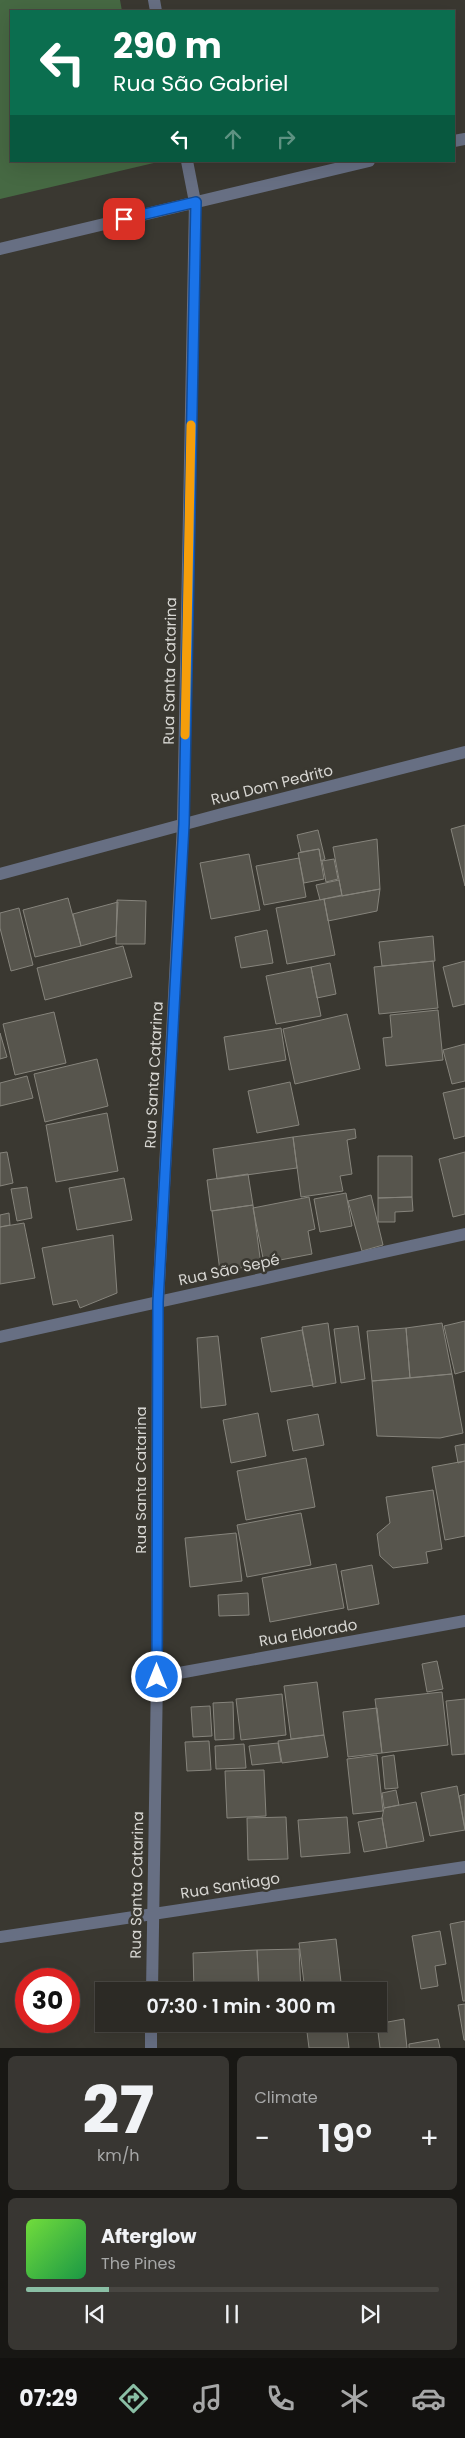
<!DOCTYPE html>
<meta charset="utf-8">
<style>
body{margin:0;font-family:Poppins,sans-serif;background:#383632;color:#f1f3f6;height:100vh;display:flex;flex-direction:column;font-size:19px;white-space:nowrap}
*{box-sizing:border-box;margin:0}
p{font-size:16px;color:#a6a7a7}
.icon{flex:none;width:28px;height:28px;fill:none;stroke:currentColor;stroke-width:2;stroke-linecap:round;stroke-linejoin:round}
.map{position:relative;height:2048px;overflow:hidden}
.details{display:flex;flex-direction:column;gap:8px;padding:8px;background:#181714;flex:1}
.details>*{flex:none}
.guide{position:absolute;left:10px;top:10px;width:445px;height:152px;border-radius:0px;box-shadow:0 5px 20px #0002,0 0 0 1px #484642;background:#0b6e4f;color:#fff;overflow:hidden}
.speed{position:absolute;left:15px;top:1968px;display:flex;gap:10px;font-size:25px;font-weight:700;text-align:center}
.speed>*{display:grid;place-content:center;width:65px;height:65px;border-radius:50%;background:#2c2a25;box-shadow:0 5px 20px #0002,0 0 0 1px #484642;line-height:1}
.speed .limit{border:8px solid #d22;background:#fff;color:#111}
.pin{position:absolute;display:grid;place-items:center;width:42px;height:42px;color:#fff;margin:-21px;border-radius:10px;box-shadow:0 2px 8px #0006}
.me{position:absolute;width:55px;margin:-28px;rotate:0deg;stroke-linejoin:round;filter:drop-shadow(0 0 4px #0008)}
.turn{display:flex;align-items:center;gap:18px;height:105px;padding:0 20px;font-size:22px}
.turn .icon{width:65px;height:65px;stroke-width:2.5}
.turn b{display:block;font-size:35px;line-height:42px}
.lanes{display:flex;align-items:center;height:48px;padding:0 20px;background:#0003;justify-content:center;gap:25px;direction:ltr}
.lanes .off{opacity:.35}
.big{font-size:38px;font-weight:600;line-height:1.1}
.details .card{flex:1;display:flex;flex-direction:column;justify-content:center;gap:8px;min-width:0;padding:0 18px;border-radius:8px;background:#383632}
.details .dial{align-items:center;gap:0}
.dial b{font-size:65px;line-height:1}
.song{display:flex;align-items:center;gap:15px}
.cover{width:60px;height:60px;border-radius:8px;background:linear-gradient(135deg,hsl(100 70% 55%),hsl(140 70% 35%))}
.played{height:5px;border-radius:2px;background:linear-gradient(90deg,#8abfa5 20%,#484642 20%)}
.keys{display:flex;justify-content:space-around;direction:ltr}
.heat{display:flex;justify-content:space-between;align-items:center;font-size:28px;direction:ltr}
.details .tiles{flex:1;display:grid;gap:8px;grid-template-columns:1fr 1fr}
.card:last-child{grid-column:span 2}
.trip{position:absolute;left:95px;top:1982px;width:292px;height:50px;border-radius:0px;background:#2c2a25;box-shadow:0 5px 20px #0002,0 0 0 1px #484642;font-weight:600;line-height:50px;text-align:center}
.dock{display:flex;height:80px;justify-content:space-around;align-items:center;background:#12110f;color:#a6a7a7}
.dock .icon{width:35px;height:35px}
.dock .active{color:#8abfa5}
.dock b{font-size:22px;color:#f1f3f6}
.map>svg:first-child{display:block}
.green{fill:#466943}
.building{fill:#57554d;stroke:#86847c}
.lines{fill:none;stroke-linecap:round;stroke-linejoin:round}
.minor{stroke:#676f83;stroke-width:12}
.route-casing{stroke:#114b97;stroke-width:12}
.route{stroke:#1a73e8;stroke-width:9}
.slow{stroke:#f59e0b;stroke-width:9}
.labels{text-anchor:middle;stroke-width:5;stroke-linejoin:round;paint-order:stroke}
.street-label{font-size:15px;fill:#d7d6d2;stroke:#3a3831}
</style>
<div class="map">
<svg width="465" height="2048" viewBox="0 0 465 2048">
<rect width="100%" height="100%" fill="#3a3831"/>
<path class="green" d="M0 0H120L122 11H11V161L158 162 0 199Z"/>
<path class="building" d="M465 825V886L451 829Z
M318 830 325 859 321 861 319 849 301 852 297 835Z
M377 839 380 889 342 896 333 847Z
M319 849 324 879 304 883 298 853Z
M249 854 260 910 211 919 200 863Z
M299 858 306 897 264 905 256 866Z
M334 859 338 879 326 882 322 861Z
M339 880 342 895 320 900 316 885Z
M380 889 377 911 328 921 324 899Z
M68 898 81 946 35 957 23 910Z
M324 899 335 955 287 964 276 908Z
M117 900 146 901 145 944H116Z
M118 902 116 936 81 946 73 914Z
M19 908 33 965 11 971 0 928V913Z
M267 930 273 963 241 968 235 937Z
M433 936 435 961 382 966 379 942Z
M123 946 132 977 45 1000 37 968Z
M433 961 438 1008 379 1014 374 967Z
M465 961V1004L453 1007 443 967Z
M330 963 336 994 317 998 311 967Z
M311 967 321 1016 276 1024 266 976Z
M438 1010 443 1060 386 1066 383 1038 392 1037 390 1015Z
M54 1012 66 1063 15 1075 3 1024Z
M347 1014 360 1069 295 1084 283 1029Z
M281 1028 286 1060 229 1070 224 1037Z
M0 1033 7 1057 0 1059Z
M465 1044V1081L452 1084 443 1050Z
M97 1059 108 1106 45 1122 34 1074Z
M27 1076 33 1098 0 1106V1083Z
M290 1082 299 1125 257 1133 248 1091Z
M465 1088V1136L454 1139 443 1093Z
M107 1113 118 1171 56 1182 46 1125Z
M355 1129 356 1138 347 1140 352 1174 340 1176 343 1191 301 1197 293 1137Z
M293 1137 297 1168 217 1179 213 1149Z
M7 1152 13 1183 0 1186V1153Z
M465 1152V1214L453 1217 439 1159Z
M378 1156H412V1197L378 1198Z
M248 1174 253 1205 211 1211 207 1180Z
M124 1178 132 1220 77 1230 69 1188Z
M27 1187 32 1218 17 1221 11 1189Z
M346 1193 352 1226 320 1232 314 1199Z
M371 1195 383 1245 362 1251 348 1201Z
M309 1197 315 1229 308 1231 312 1254 264 1263 253 1208Z
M412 1197 413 1211 395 1212V1222H378V1198Z
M253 1205 261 1265 220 1271 212 1211Z
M9 1213 10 1225 0 1227V1215Z
M24 1223 35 1278 0 1284V1227Z
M113 1235 117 1293 80 1308 77 1300 53 1305 42 1248Z
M465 1321V1371L455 1374 444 1326Z
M328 1323 336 1383 313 1387 302 1327Z
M442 1323 452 1374 410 1378 406 1328Z
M358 1326 365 1379 341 1383 334 1329Z
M406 1328 410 1378 372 1381 367 1331Z
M302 1330 313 1385 271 1392 261 1338Z
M218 1336 226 1405 201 1408 197 1338Z
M452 1374 463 1433 440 1438 377 1436 372 1381Z
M258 1413 266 1456 231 1463 223 1420Z
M318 1414 324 1445 293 1451 287 1420Z
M465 1444V1461L458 1463 455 1446Z
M306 1458 315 1507 246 1520 237 1471Z
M465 1461V1536L445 1540 432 1467Z
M433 1490 442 1549 426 1552 428 1563 393 1568 380 1556 377 1534 390 1523 386 1497Z
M301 1513 311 1565 247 1577 237 1525Z
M236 1533 242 1581 190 1587 185 1538Z
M336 1564 344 1608 270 1622 262 1578Z
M372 1565 379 1604 348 1610 341 1571Z
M248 1593 249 1615 219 1616 218 1595Z
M437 1661 443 1689 427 1692 422 1664Z
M317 1682 324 1735 291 1739 284 1686Z
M442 1692 448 1745 382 1753 375 1699Z
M282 1694 286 1735 241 1740 236 1699Z
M465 1699V1754L452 1755 446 1701Z
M233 1702 234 1739 215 1740 213 1703Z
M210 1706 212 1736 193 1737 191 1707Z
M377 1708 382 1753 348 1757 343 1712Z
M324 1735 328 1757 282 1763 278 1741Z
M209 1741 211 1770 187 1771 185 1742Z
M278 1743 281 1762 252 1765 249 1746Z
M244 1744 246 1768 216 1769 215 1746Z
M377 1755 383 1811 353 1814 347 1759Z
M394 1755 398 1788 385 1789 382 1757Z
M264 1770 266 1816 227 1818 225 1771Z
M457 1786 465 1830 430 1836 421 1793Z
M396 1790 399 1805 384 1808 382 1793Z
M465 1794V1829L459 1796Z
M416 1802 424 1841 387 1848 382 1818 384 1808Z
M286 1817 288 1859 248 1860 247 1818Z
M347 1817 350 1853 301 1857 298 1820Z
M382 1818 387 1848 364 1852 358 1822Z
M465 1921V2001H463L450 1924Z
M440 1931 446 1964 435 1966 438 1986 421 1989 412 1936Z
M336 1939 342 1991H305L299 1943Z
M299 1949 301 1991H259L257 1950Z
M257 1950 259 1991H194L193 1953Z
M465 2004V2040H464L458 2005Z
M404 2019 407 2048H380L377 2024Z
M238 2024H302V2030L238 2032Z
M306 2024H346L349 2048H309Z
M438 2039 440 2048H409V2044Z"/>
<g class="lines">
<path class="minor" d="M154 0 156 11
M454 141 465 139
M0 249 369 161
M0 874 222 814 465 752
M0 1337 465 1234
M157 1677 465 1621
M0 1937 465 1867
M152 1991 157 1677 158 1302 183 824 195 202 187 161
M151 2048V2024"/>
</g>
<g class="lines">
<defs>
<path id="route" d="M124 219 196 202 184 824 158 1302 157 1677"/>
</defs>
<use href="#route" class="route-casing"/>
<use href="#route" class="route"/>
<path class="slow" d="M185 735 191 425"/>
</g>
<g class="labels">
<g class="street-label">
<text transform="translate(170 671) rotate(-89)" y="5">Rua Santa Catarina</text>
<text transform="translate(272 785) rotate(-14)" y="5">Rua Dom Pedrito</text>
<text transform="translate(154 1075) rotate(-87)" y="5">Rua Santa Catarina</text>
<text transform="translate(229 1270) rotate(-12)" y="5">Rua São Sepé</text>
<text transform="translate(141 1480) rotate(-90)" y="5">Rua Santa Catarina</text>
<text transform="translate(308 1633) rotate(-10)" y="5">Rua Eldorado</text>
<text transform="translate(137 1885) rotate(-89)" y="5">Rua Santa Catarina</text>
<text transform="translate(230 1886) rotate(-9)" y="5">Rua Santiago</text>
</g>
</g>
</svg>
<div class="speed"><div class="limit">30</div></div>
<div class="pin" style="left:124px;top:219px;background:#d93025"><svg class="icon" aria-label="arrive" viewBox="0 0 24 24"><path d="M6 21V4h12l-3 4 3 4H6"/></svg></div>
<svg class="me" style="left:157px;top:1677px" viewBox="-20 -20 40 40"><circle r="17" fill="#1a73e8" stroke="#fff" stroke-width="3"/><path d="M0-11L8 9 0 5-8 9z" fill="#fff"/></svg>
<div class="trip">07:30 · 1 min · 300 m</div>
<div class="guide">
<div class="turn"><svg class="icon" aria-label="left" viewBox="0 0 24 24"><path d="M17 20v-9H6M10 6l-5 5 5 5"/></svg><div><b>290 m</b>Rua São Gabriel</div></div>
<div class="lanes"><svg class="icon" aria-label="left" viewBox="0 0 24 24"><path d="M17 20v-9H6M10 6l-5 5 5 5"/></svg><svg class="icon off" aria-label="ahead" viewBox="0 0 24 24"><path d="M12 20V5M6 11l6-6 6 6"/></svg><svg class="icon off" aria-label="right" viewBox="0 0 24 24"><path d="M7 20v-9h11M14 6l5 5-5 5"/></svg></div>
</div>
</div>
<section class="details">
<div class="tiles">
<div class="card dial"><b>27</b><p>km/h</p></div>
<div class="card"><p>Climate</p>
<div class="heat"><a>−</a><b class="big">19°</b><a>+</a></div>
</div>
<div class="card">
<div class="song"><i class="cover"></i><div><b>Afterglow</b><p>The Pines</p></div></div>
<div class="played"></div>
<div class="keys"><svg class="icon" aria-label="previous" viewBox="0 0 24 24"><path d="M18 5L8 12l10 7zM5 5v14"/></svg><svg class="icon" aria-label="pause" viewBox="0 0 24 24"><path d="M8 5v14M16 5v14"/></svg><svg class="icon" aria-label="next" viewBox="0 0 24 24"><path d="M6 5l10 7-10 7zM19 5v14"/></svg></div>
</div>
</div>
</section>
<nav class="dock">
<b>07:29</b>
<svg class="icon active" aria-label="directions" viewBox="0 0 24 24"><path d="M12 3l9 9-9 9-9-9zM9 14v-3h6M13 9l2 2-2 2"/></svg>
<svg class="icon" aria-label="music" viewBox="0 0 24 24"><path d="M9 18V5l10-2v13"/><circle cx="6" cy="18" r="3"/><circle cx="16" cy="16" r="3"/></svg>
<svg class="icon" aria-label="phone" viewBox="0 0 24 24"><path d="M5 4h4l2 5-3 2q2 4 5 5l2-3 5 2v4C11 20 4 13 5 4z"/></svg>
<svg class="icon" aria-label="climate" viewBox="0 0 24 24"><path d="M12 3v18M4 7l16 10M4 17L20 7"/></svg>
<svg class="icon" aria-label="car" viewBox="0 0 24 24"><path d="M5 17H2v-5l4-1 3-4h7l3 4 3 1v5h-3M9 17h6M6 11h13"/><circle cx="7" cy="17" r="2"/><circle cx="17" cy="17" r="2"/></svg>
</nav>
